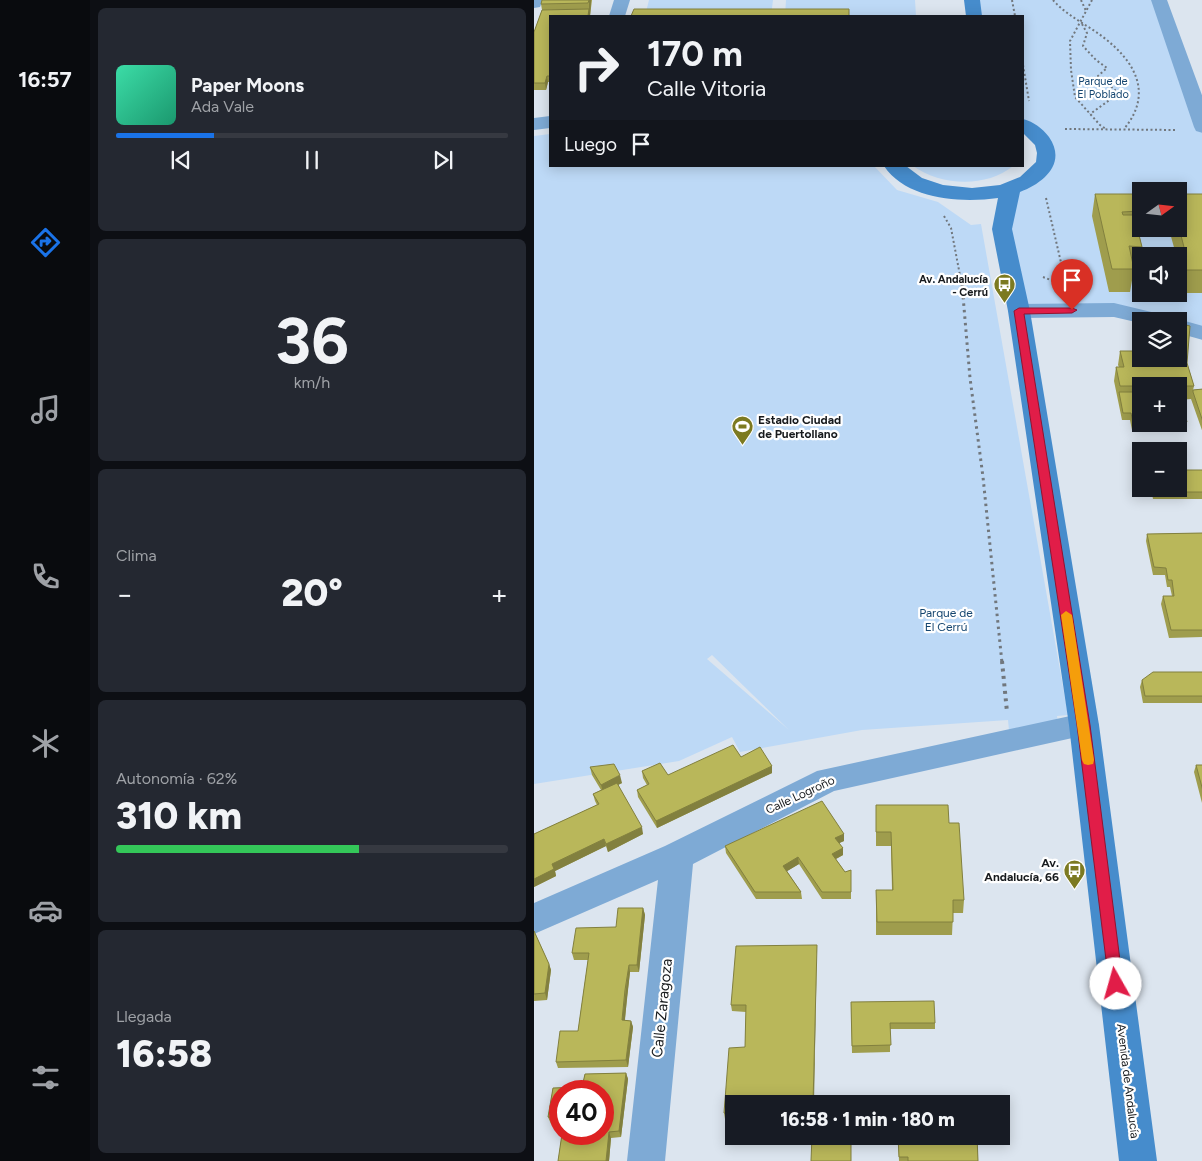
<!DOCTYPE html>
<html lang="es">
<meta charset="utf-8">
<style>
body{margin:0;font-family:Figtree,sans-serif;background:#242831;color:#f1f3f6;height:100vh;display:flex;flex-direction:column;font-size:19px;white-space:nowrap}
*{box-sizing:border-box;margin:0}
p{font-size:16px;color:#9ea1a6}
.icon{flex:none;width:28px;height:28px;fill:none;stroke:currentColor;stroke-width:2;stroke-linecap:round;stroke-linejoin:round}
.map{position:relative;flex:1;overflow:hidden}
.side{display:flex;flex-direction:column;gap:8px;padding:8px;background:#0d0f14;width:444px}
.side>*{flex:none}
.guide{position:absolute;left:15px;top:15px;width:475px;height:152px;border-radius:0px;box-shadow:0 2px 12px #0003;background:#171b24;color:#f1f3f6;overflow:hidden}
.needle{width:32px;rotate:75deg}
.controls{position:absolute;left:598px;top:182px;display:grid;gap:10px}
.controls a{display:grid;place-items:center;width:55px;height:55px;border-radius:0px;background:#171b24;box-shadow:0 2px 12px #0003;font-size:25px}
.speed{position:absolute;left:15px;top:1080px;display:flex;gap:10px;font-size:25px;font-weight:700;text-align:center}
.speed>*{display:grid;place-content:center;width:65px;height:65px;border-radius:50%;background:#171b24;box-shadow:0 2px 12px #0003;line-height:1}
.speed .limit{border:8px solid #d22;background:#fff;color:#111}
.pin{position:absolute;display:grid;place-items:center;width:42px;height:42px;color:#fff;margin:-51px -21px;border-radius:50% 50% 50% 0;rotate:-45deg;box-shadow:0 0 5px #0007}
.pin .icon{rotate:45deg}
.me{position:absolute;width:55px;margin:-28px;rotate:353deg;stroke-linejoin:round;filter:drop-shadow(0 0 4px #0008)}
.turn{display:flex;align-items:center;gap:18px;height:105px;padding:0 15px;font-size:22px}
.turn .icon{width:65px;height:65px;stroke-width:2.5}
.turn b{display:block;font-size:35px;line-height:42px}
.then{display:flex;align-items:center;height:48px;padding:0 15px;background:#0003;gap:10px;font-size:19px}
.big{font-size:38px;font-weight:800;line-height:1.1}
.side .widget{flex:1;display:flex;flex-direction:column;justify-content:center;gap:8px;min-width:0;padding:0 18px;border-radius:8px;background:#242831}
.side .dial{align-items:center;gap:0}
.dial b{font-size:65px;line-height:1}
.song{display:flex;align-items:center;gap:15px}
.cover{width:60px;height:60px;border-radius:8px;background:linear-gradient(135deg,hsl(160 70% 55%),hsl(160 70% 35%))}
.played{height:5px;border-radius:2px;background:linear-gradient(90deg,#1a73e8 25%,#363941 25%)}
.keys{display:flex;justify-content:space-around;direction:ltr}
.heat{display:flex;justify-content:space-between;align-items:center;font-size:28px;direction:ltr}
.charge{height:8px;border-radius:4px;background:linear-gradient(90deg,#34c759 62%,#363941 0)}
.trip{position:absolute;left:191px;top:1095px;width:285px;height:50px;border-radius:0px;background:#171b24;box-shadow:0 2px 12px #0003;font-weight:800;line-height:50px;text-align:center}
main{display:flex;flex:1;min-height:0}
.tab-bar{display:flex;flex-direction:column;width:90px;justify-content:space-around;align-items:center;background:#090b0e;color:#9ea1a6}
.tab-bar .icon{width:35px;height:35px}
.tab-bar .selected{color:#1a73e8}
.tab-bar b{font-size:22px;color:#f1f3f6}
.map>svg:first-child{display:block}
.green{fill:#bdd9f6;fill-rule:evenodd}
.lines{fill:none;stroke-linecap:round;stroke-linejoin:round}
.path-far2{stroke:#71777d;stroke-width:2;stroke-dasharray:2 2.5;stroke-linecap:butt}
.path-far1{stroke:#71777d;stroke-width:3;stroke-dasharray:2.5 4;stroke-linecap:butt}
.path{stroke:#71777d;stroke-width:4;stroke-dasharray:3 4.5;stroke-linecap:butt}
.street{fill:#7eaad5;fill-rule:evenodd}
.secondary{fill:#468ccc;fill-rule:evenodd}
.wall{fill:#9f9d4d}
.shaded-wall{fill:#82803f}
.building{fill:#b9b75a;stroke:#82803f}
.route{fill:#e11d48;stroke:#92132f}
.slow{fill:#f59e0b}
.labels{text-anchor:middle;stroke-width:4.5;stroke-linejoin:round;paint-order:stroke}
.far-park-label{font-size:11px;fill:#154670;stroke:#fff}
.far-poi-label{font-size:11px;font-weight:bold;fill:#171a1d;stroke:#fff;text-anchor:end}
.poi-label{font-size:12px;font-weight:bold;fill:#171a1d;stroke:#fff;text-anchor:start}
.park-label{font-size:12px;fill:#154670;stroke:#fff}
.street-label{font-size:12px;fill:#171a1d;stroke:#fff}
.near-street-label{font-size:15px;fill:#171a1d;stroke:#fff}
</style>
<main>
<nav class="tab-bar">
<b>16:57</b>
<svg class="icon selected" aria-label="directions" viewBox="0 0 24 24"><path d="M12 3l9 9-9 9-9-9zM9 14v-3h6M13 9l2 2-2 2"/></svg>
<svg class="icon" aria-label="music" viewBox="0 0 24 24"><path d="M9 18V5l10-2v13"/><circle cx="6" cy="18" r="3"/><circle cx="16" cy="16" r="3"/></svg>
<svg class="icon" aria-label="phone" viewBox="0 0 24 24"><path d="M5 4h4l2 5-3 2q2 4 5 5l2-3 5 2v4C11 20 4 13 5 4z"/></svg>
<svg class="icon" aria-label="climate" viewBox="0 0 24 24"><path d="M12 3v18M4 7l16 10M4 17L20 7"/></svg>
<svg class="icon" aria-label="car" viewBox="0 0 24 24"><path d="M5 17H2v-5l4-1 3-4h7l3 4 3 1v5h-3M9 17h6M6 11h13"/><circle cx="7" cy="17" r="2"/><circle cx="17" cy="17" r="2"/></svg>
<svg class="icon" aria-label="filters" viewBox="0 0 24 24"><path d="M4 7h16M4 17h16"/><circle cx="9" cy="7" r="2"/><circle cx="15" cy="17" r="2"/></svg>
</nav>
<section class="side">
<div class="widget">
<div class="song"><i class="cover"></i><div><b>Paper Moons</b><p>Ada Vale</p></div></div>
<div class="played"></div>
<div class="keys"><svg class="icon" aria-label="previous" viewBox="0 0 24 24"><path d="M18 5L8 12l10 7zM5 5v14"/></svg><svg class="icon" aria-label="pause" viewBox="0 0 24 24"><path d="M8 5v14M16 5v14"/></svg><svg class="icon" aria-label="next" viewBox="0 0 24 24"><path d="M6 5l10 7-10 7zM19 5v14"/></svg></div>
</div>
<div class="widget dial"><b>36</b><p>km/h</p></div>
<div class="widget"><p>Clima</p>
<div class="heat"><a>−</a><b class="big">20°</b><a>+</a></div>
</div>
<div class="widget"><p>Autonomía · 62%</p><b class="big">310 km</b><div class="charge"></div></div>
<div class="widget"><p>Llegada</p><b class="big">16:58</b></div>
</section>
<div class="map">
<svg width="669" height="1161" viewBox="0 0 669 1161">
<rect width="100%" height="100%" fill="#dce5ef"/>
<path class="green" d="M115 0H239L237 16H111Z
M252 0H381L382 16H251Z
M438 0H625L668 127V333L644 326V321H626L580 310 485 311 474 196 511 166 496 129 489 125V16H440ZM606 191H644V229H606ZM606 256H644V294H606Z
M16 134V166H340L363 190 404 202 437 225 447 224 534 715 523 716 525 731 476 741 474 720 328 730 206 752 198 737 145 761 0 784V136ZM178 655 255 730 173 659Z
M379 166H479C452 188 407 186 379 166Z"/>
<g class="lines">
<path class="path-far2" d="M478 0 481 16
M519 0C533 16 552 24 569 37 602 62 619 94 590 129
M547 0 552 11
M558 0 536 41 537 70 541 97 566 125 572 129
M548 24 553 33 549 46 562 60 573 68 564 76 581 90 577 99 556 114
M489 65 495 101
M531 129 643 130
M512 198 532 284
M410 216 417 228 428 286
M509 277 524 283"/>
<path class="path-far1" d="M428 284 436 378 449 477 468 663"/>
<path class="path" d="M468 661 473 712"/>
<path class="street" d="M0 0H9L6 7 0 8Z
M80 0H96L91 16H75Z
M617 0H633L669 98V133L662 131 660 127Z
M16 116V128L0 130V118Z
M580 303 634 316 637 321 644 319 669 326V340L644 333V321H606V323L580 317 485 318 477 316 474 311 477 306 485 304Z
M550 713 561 717 565 725 561 733 300 791 159 864 131 1161H93L124 880 0 934V903L131 846 283 771Z"/>
<path class="secondary" d="M430 0H446L448 16H432Z
M489 119C500 122 508 128 515 137 533 163 510 183 486 192L478 229 496 311 565 725 623 1161H585L535 725 474 311 458 229 464 198C427 203 373 200 350 166H372L388 178 409 185 438 188 466 185 486 177 502 162 503 153 501 145 489 133Z"/>
</g>
<path class="wall" d="M8 0H58L56 16H16V82H14L12 90H0V32L8 10 7 4Z
M561 194 605 211 603 225 608 247 605 269H600L596 292H575L558 216Z
M644 194H669V293H644V256H640L641 251 636 233H625L624 229H644Z
M586 351 653 363 660 386 659 390 669 389V433L657 399 644 400V386H606V424H644V407L653 422 652 430H598L596 420H588L580 381 582 367H585L584 365Z
M669 470V499H619L617 489H644Z
M669 533V637L635 638 627 604 629 596H638L636 587H633L631 575H619L612 541 613 534Z
M669 672V703H609L606 687 608 680Z
M207 757 238 766V773L123 828 104 797 103 790 113 785 109 778 108 771 134 775Z
M662 765H669V807L660 772Z
M56 767 88 783 84 785 109 834 74 852 72 846 21 871 22 876 0 887V834L63 805 61 801 59 794 67 790 58 775Z
M342 805 415 823 430 900 429 913H419L418 935H342V890H358L357 846H342Z
M310 834V841L305 843 309 848V855L302 859 311 872 317 870V899H288L265 864 253 871 267 892 268 899H222L192 853 191 846Z
M109 908 111 915 105 972H96L93 997 91 1020 97 1021 99 1027 94 1067 24 1068 22 1062 44 1031 54 960H40L38 953 82 927Z
M0 931 15 964 17 970 13 1000 0 1001Z
M283 945V952L200 1104V1119H191L190 1113 211 1047 212 1012 198 1011 197 1005Z
M317 1002 401 1023V1029H356V1052L318 1053Z
M92 1073 94 1079 87 1137 77 1138 75 1161H24L28 1134H69V1091H26V1124H17L14 1117 19 1088 48 1087 51 1074Z
M364 1136H443L444 1161H365Z"/>
<path class="shaded-wall" d="M55 0H57V2L56 16H54L55 9Z
M13 76 14 82 12 90 11 83Z
M238 766V773L123 828 122 821Z
M86 775 88 783 69 792 67 785Z
M108 827 109 834 74 852 72 844Z
M310 834V841L301 845V838Z
M70 839 72 846 21 871 22 876 0 887V879L18 864Z
M309 848V855L298 861V854Z
M264 857 265 864 250 873 249 866Z
M109 908 111 915 105 972 103 965Z
M283 945 280 1104H279Z
M15 964 17 970 13 1000 11 993Z
M95 965 96 972 90 1027 88 1020Z
M97 1021 99 1027 94 1067 92 1060Z
M92 1073 94 1079 87 1137 85 1131Z
M75 1132 77 1138 75 1161H72Z"/>
<path class="building" d="M8 0H55L54 3 7 4Z
M55 9 54 16H16V76H13L11 83H0V32L8 10Z
M100 9H315V16H97Z
M561 194H601L605 211 588 212 589 215H600L608 247 595 246 600 269H578Z
M644 194H669V270H646L644 263V256H642L640 251H651L644 224Z
M644 323 656 326 653 363 660 386H586L582 367H590L586 351H606V359H644Z
M669 389V422L659 392V390Z
M585 392H606V423H599L597 413H589Z
M649 406 653 422H644V407Z
M644 470H669V492H621L620 489H644Z
M669 533V630H637L629 596H640L638 580H634L632 568 620 567 613 534Z
M619 672H669V696H611L608 680Z
M199 745 207 757 226 747 238 766 122 821 103 790 115 784 108 771 126 763 134 775Z
M80 764 86 775 67 785 56 767Z
M662 765H669V791Z
M83 783 108 827 72 844 70 839 18 864 20 869 0 879V834L65 804 59 794Z
M288 801 310 834 301 838 309 848 298 854 311 872 317 870V892H288L264 857 249 866 267 892H221L191 846Z
M342 805H414L415 823H425L430 900H419V922H343L342 890H359L357 832H342Z
M84 908H109L103 965H95L91 990 88 1020 97 1021 92 1060 22 1062 26 1031H44L55 953H38L42 928 82 927Z
M0 931 15 964 11 993 0 994Z
M283 945 279 1104H200V1113H190L195 1048 211 1047 212 1005H197L202 946Z
M400 1001 401 1023H356L357 1045 318 1046 317 1002Z
M92 1073 85 1131 75 1132 72 1161H24L28 1134H69V1091H26V1118L14 1117 19 1088 48 1087 51 1074Z
M278 1136H317V1161H277Z
M364 1136H443L444 1161H374V1157H365Z"/>
<path class="route" d="M485 308H538L543 310 538 313 490 314 556 725 589 984 587 989 582 991 577 989 575 984 543 725 480 311Z"/>
<path class="slow" d="M532 611 538 615 560 760 559 764 554 765 550 764 548 760 527 615Z"/>
<defs>
<symbol id="bus-pin" viewBox="-11 -11 22 30"><path d="M0 17L-7.5 6A9.5 9.5 0 1 1 7.5 6Z" fill="#7c7a21" stroke="#fff"/><path d="M-5-6H5V4H4V6H2V4H-2V6H-4V4H-5ZM-3.5-4V0h7V-4ZM-3.5 1.2v1.5H-2V1.2ZM2 1.2v1.5H3.5V1.2Z" fill="#fff"/></symbol>
<symbol id="stadium-pin" viewBox="-11 -11 22 30"><path d="M0 17L-7.5 6A9.5 9.5 0 1 1 7.5 6Z" fill="#7c7a21" stroke="#fff"/><path d="M0-5a6.5 5 0 1 0 0 10a6.5 5 0 1 0 0-10ZM-3.5-1.8h7v3.6h-7Z" fill="#fff"/></symbol>
</defs>
<g fill-rule="evenodd">
<use href="#bus-pin" x="458" y="272" width="25" height="34"/>
<use href="#stadium-pin" x="196" y="414" width="25" height="34"/>
<use href="#bus-pin" x="528" y="858" width="25" height="34"/>
</g>
<g class="labels">
<g class="far-park-label">
<text x="569" y="85">Parque de<tspan x="569" dy="13">El Poblado</tspan></text>
</g>
<g class="far-poi-label">
<text x="454" y="283">Av. Andalucía<tspan x="454" dy="13">- Cerrú</tspan></text>
</g>
<g class="poi-label">
<text x="224" y="424">Estadio Ciudad<tspan x="224" dy="14">de Puertollano</tspan></text>
<text x="525" y="867" text-anchor="end">Av.<tspan x="525" dy="14">Andalucía, 66</tspan></text>
</g>
<g class="park-label">
<text x="412" y="617">Parque de<tspan x="412" dy="14">El Cerrú</tspan></text>
</g>
<g class="street-label">
<text transform="translate(266 795) rotate(-25)" y="4">Calle Logroño</text>
<text transform="translate(594 1081) rotate(83)" y="4">Avenida de Andalucía</text>
</g>
<g class="near-street-label">
<text transform="translate(128 1008) rotate(-84)" y="5">Calle Zaragoza</text>
</g>
</g>
</svg>
<div class="controls">
<a><svg class="needle" viewBox="-14 -14 28 28"><path d="M0-13l5 13h-10z" fill="#e53935"/><path d="M0 13l5-13h-10z" fill="#9ea1a6"/></svg></a>
<a><svg class="icon" aria-label="sound" viewBox="0 0 24 24"><path d="M4 9h4l5-4v14l-5-4H4zM17 9q2 3 0 6"/></svg></a>
<a><svg class="icon" aria-label="layers" viewBox="0 0 24 24"><path d="M12 4l9 5-9 5-9-5zM3 14l9 5 9-5"/></svg></a>
<a>+</a>
<a>−</a>
</div>
<div class="speed"><div class="limit">40</div></div>
<div class="pin" style="left:538px;top:310px;background:#d93025"><svg class="icon" aria-label="arrive" viewBox="0 0 24 24"><path d="M6 21V4h12l-3 4 3 4H6"/></svg></div>
<svg class="me" style="left:582px;top:984px" viewBox="-20 -20 40 40"><circle r="19" fill="#fff"/><path d="M0-13L10 11 0 6-10 11z" fill="#e11d48"/></svg>
<div class="trip">16:58 · 1 min · 180 m</div>
<div class="guide">
<div class="turn"><svg class="icon" aria-label="right" viewBox="0 0 24 24"><path d="M7 20v-9h11M14 6l5 5-5 5"/></svg><div><b>170 m</b>Calle Vitoria</div></div>
<div class="then">Luego<svg class="icon" aria-label="arrive" viewBox="0 0 24 24"><path d="M6 21V4h12l-3 4 3 4H6"/></svg></div>
</div>
</div>
</main>
